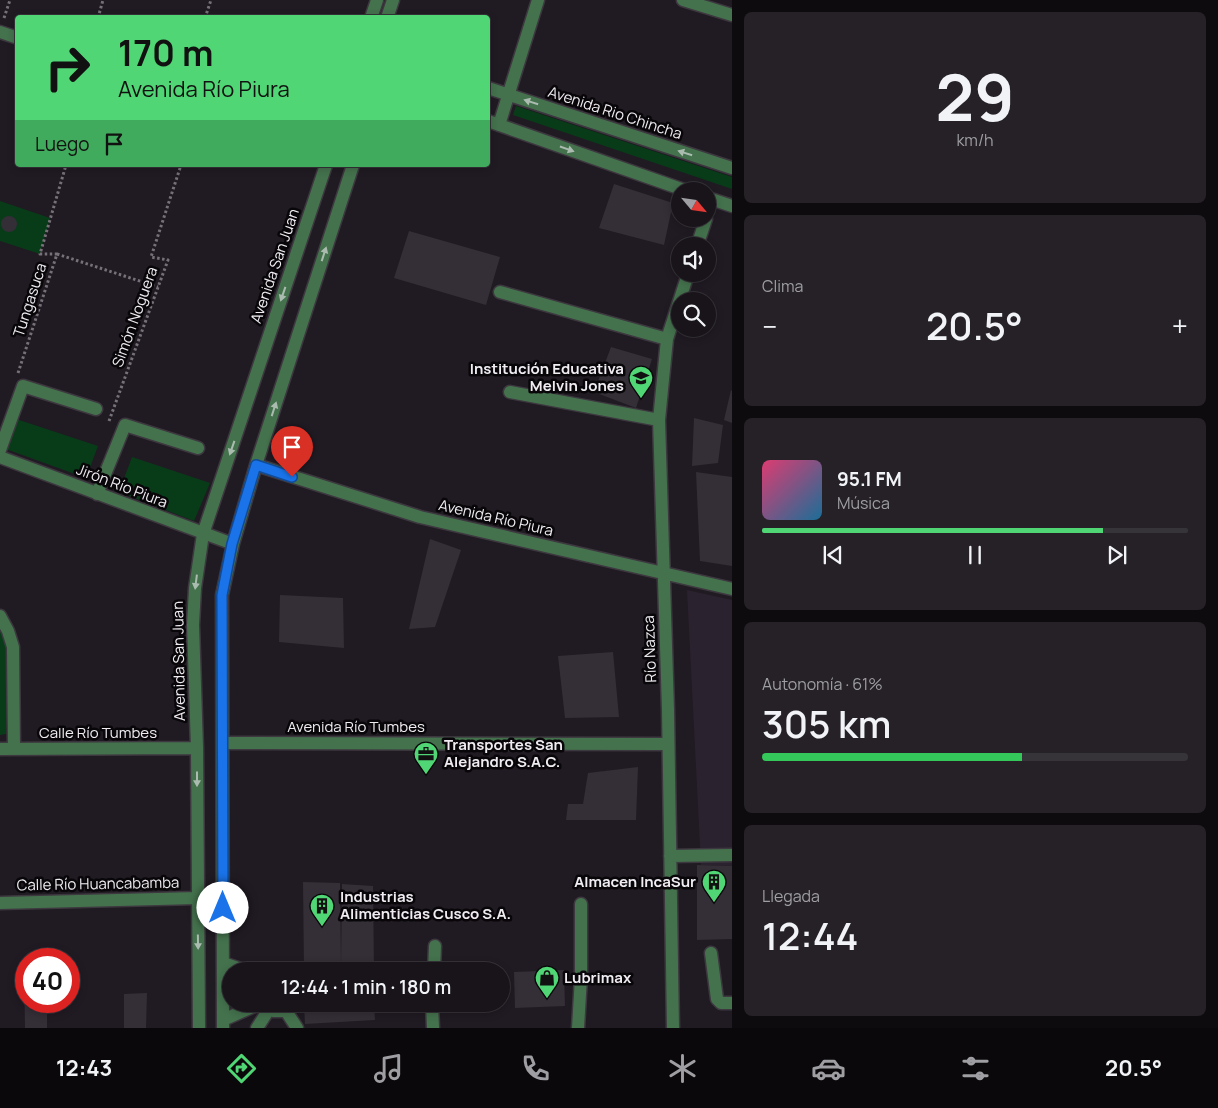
<!DOCTYPE html>
<html lang="es">
<meta charset="utf-8">
<style>
body{margin:0;font-family:Manrope,sans-serif;background:#252127;color:#f1f3f6;height:100vh;display:flex;flex-direction:column;font-size:19px;white-space:nowrap}
*{box-sizing:border-box;margin:0}
p{font-size:16px;color:#9f9ea2}
.icon{flex:none;width:28px;height:28px;fill:none;stroke:currentColor;stroke-width:2;stroke-linecap:round;stroke-linejoin:round}
.map{position:relative;flex:1;overflow:hidden}
.panel{display:flex;flex-direction:column;gap:12px;padding:12px;background:#0d0b0e;width:486px}
.panel>*{flex:none}
.banner{position:absolute;left:15px;top:15px;width:475px;height:152px;border-radius:5px;box-shadow:0 2px 8px #0003,0 0 0 1px #363339;background:#50d674;color:#111;overflow:hidden}
.needle{width:32px;rotate:119deg}
.fabs{position:absolute;left:671px;top:182px;display:grid;gap:10px}
.fabs a{display:grid;place-items:center;width:45px;height:45px;border-radius:50%;background:#18141a;box-shadow:0 2px 8px #0003,0 0 0 1px #363339;font-size:25px}
.speed{position:absolute;left:15px;top:948px;display:flex;gap:10px;font-size:25px;font-weight:700;text-align:center}
.speed>*{display:grid;place-content:center;width:65px;height:65px;border-radius:50%;background:#18141a;box-shadow:0 2px 8px #0003,0 0 0 1px #363339;line-height:1}
.speed .limit{border:8px solid #d22;background:#fff;color:#111}
.pin{position:absolute;display:grid;place-items:center;width:42px;height:42px;color:#fff;margin:-51px -21px;border-radius:50% 50% 50% 0;rotate:-45deg;box-shadow:0 0 5px #0007}
.pin .icon{rotate:45deg}
.me{position:absolute;width:55px;margin:-28px;rotate:0deg;stroke-linejoin:round;filter:drop-shadow(0 0 4px #0008)}
.turn{display:flex;align-items:center;gap:18px;height:105px;padding:0 20px;font-size:22px}
.turn .icon{width:65px;height:65px;stroke-width:2.5}
.turn b{display:block;font-size:35px;line-height:42px}
.then{display:flex;align-items:center;height:48px;padding:0 20px;background:#0003;gap:10px;font-size:19px}
.big{font-size:38px;font-weight:600;line-height:1.1}
.panel .tile{flex:1;display:flex;flex-direction:column;justify-content:center;gap:8px;min-width:0;padding:0 18px;border-radius:8px;background:#252127}
.panel .dial{align-items:center;gap:0}
.dial b{font-size:65px;line-height:1}
.song{display:flex;align-items:center;gap:15px}
.cover{width:60px;height:60px;border-radius:8px;background:linear-gradient(135deg,hsl(340 70% 55%),hsl(200 70% 35%))}
.played{height:5px;border-radius:2px;background:linear-gradient(90deg,#50d674 80%,#363339 80%)}
.keys{display:flex;justify-content:space-around;direction:ltr}
.heat{display:flex;justify-content:space-between;align-items:center;font-size:28px;direction:ltr}
.charge{height:8px;border-radius:4px;background:linear-gradient(90deg,#34c759 61%,#363339 0)}
.trip{position:absolute;left:222px;top:962px;width:288px;height:50px;border-radius:25px;background:#18141a;box-shadow:0 2px 8px #0003,0 0 0 1px #363339;font-weight:600;line-height:50px;text-align:center}
.menu{display:flex;height:80px;justify-content:space-around;align-items:center;background:#0a080a;color:#9f9ea2}
.menu .icon{width:35px;height:35px}
.menu .active{color:#50d674}
.menu b{font-size:22px;color:#f1f3f6}
main{display:flex;flex:1;min-height:0}
.map>svg:first-child{display:block}
.built{fill:#2b222f}
.green{fill:#083c19}
.building{fill:#342e37}
.lines{fill:none;stroke-linecap:round;stroke-linejoin:round}
.minor-casing{stroke:#3d373f;stroke-width:15}
.path{stroke:#767178;stroke-width:3;stroke-dasharray:2.5 2.5;stroke-linecap:butt}
.minor{stroke:#44724d;stroke-width:12}
.oneway{fill:#abbbb0}
.route-casing{stroke:#114b97;stroke-width:12}
.route{stroke:#1a73e8;stroke-width:9}
.labels{text-anchor:middle;stroke-width:5;stroke-linejoin:round;paint-order:stroke}
.street-label{font-size:15px;fill:#f0ecf2;stroke:#080609}
.poi-label{font-size:15px;font-weight:bold;fill:#f0ecf2;stroke:#080609;text-anchor:start}
</style>
<main>
<div class="map">
<svg width="732" height="1028" viewBox="0 0 732 1028">
<rect width="100%" height="100%" fill="#201a22"/>
<path class="built" d="M687 590 732 600V866L701 865Z"/>
<path class="green" d="M516 106 732 177V189L513 115Z
M0 201 50 218 40 254 0 241Z
M13 418 98 446 86 478 3 448Z
M132 457 210 483 194 521 119 492Z
M0 631C15 660 7 702 6 734L0 735Z"/>
<path class="building" d="M614 184 673 203 664 245 599 228Z
M1 224a8 8 0 1 1 16 0a8 8 0 1 1-16 0Z
M409 231 500 257 486 305 394 278Z
M611 347 652 359 636 408 594 392Z
M731 390 732 391V423L724 420Z
M694 418 723 425 718 463 692 466Z
M696 472 732 477V566L700 561Z
M430 539 461 550 435 627 409 629Z
M280 595 343 598 344 648 279 642Z
M613 652 619 717 565 718 558 656Z
M638 767 636 820H566L568 804H583L588 773Z
M697 865 732 866V939L697 940Z
M303 882 340 883 341 966 342 884 373 886 374 971H304Z
M564 970 565 1006 515 1008 514 972Z
M24 971H26V1001H47V1028H25Z
M147 993 146 1028H124V994Z
M304 1004H374L375 1020 305 1024Z"/>
<g class="lines">
<defs>
<path id="minor" d="M683 0 732 15
M371 18 377 0
M387 18 393 0
M0 32 18 38
M488 88 732 168
M488 121 687 191
M499 125 538 0
M708 198 732 206
M697 246 706 219
M500 292 667 339
M510 392 659 420
M0 450 23 386 96 409
M0 457 233 544
M256 465 420 517 732 589
M97 494 125 425 198 448
M0 616 8 631 13 647 14 749
M224 743 668 744
M0 749 197 748
M670 856 732 855
M0 903 197 898
M711 953 717 999 721 1003H732
M223 963 247 971
M434 971 435 946
M432 1004 433 1028
M273 1011H286L297 1028
M223 1020 259 1004
M199 1028 197 748 193 625 195 588 203 534 326 165
M223 1028 222 595 233 544 256 465 353 165
M257 1028 266 1014
M578 1028 581 977V904
M673 1028 668 710 659 420 667 339 688 274"/>
</defs>
<use href="#minor" class="minor-casing"/>
<path class="path" d="M4 18 10 0
M98 18 103 0
M205 18 211 0
M57 254 158 287
M18 373 57 254H40L66 165
M109 421 168 260 151 257 181 165"/>
<use href="#minor" class="minor"/>
</g>
<defs><path id="oneway-solid" d="M-6-.8H1V-3.2L6.5 0L1 3.2V.8H-6Z" transform="scale(1.25)"/></defs>
<g class="oneway">
<use href="#oneway-solid" transform="translate(531 102) rotate(-162)"/>
<use href="#oneway-solid" transform="translate(567 149) rotate(19)"/>
<use href="#oneway-solid" transform="translate(685 153) rotate(-162)"/>
<use href="#oneway-solid" transform="translate(324 254) rotate(-72)"/>
<use href="#oneway-solid" transform="translate(283 294) rotate(109)"/>
<use href="#oneway-solid" transform="translate(274 409) rotate(-72)"/>
<use href="#oneway-solid" transform="translate(232 448) rotate(109)"/>
<use href="#oneway-solid" transform="translate(196 582) rotate(97)"/>
<use href="#oneway-solid" transform="translate(197 779) rotate(90)"/>
<use href="#oneway-solid" transform="translate(198 942) rotate(89)"/>
</g>
<g class="lines">
<defs>
<path id="route" d="M223 908 222 595 232 544 256 465 292 477"/>
</defs>
<use href="#route" class="route-casing"/>
<use href="#route" class="route"/>
</g>
<defs>
<symbol id="school-pin" viewBox="-11 -11 22 30"><path d="M0 17L-7.5 6A9.5 9.5 0 1 1 7.5 6Z" fill="#50d674" stroke="#080609"/><path d="M0-5L7-2L0 1L-7-2ZM-4 1L0 2.5L4 1V4Q0 6-4 4Z" fill="#111"/></symbol>
<symbol id="office-pin" viewBox="-11 -11 22 30"><path d="M0 17L-7.5 6A9.5 9.5 0 1 1 7.5 6Z" fill="#50d674" stroke="#080609"/><path d="M-6-3h4V-5.5h4V-3h4V5H-6ZM-1-4.5V-3h2v-1.5ZM-6 0V1H6V0Z" fill="#111"/></symbol>
<symbol id="building-pin" viewBox="-11 -11 22 30"><path d="M0 17L-7.5 6A9.5 9.5 0 1 1 7.5 6Z" fill="#50d674" stroke="#080609"/><path d="M-4-6H4V6H1V3H-1V6H-4ZM-2.5-4.3h1.7v1.8h-1.7ZM.8-4.3h1.7v1.8H.8ZM-2.5-1h1.7V.8h-1.7ZM.8-1h1.7V.8H.8Z" fill="#111"/></symbol>
<symbol id="shop-pin" viewBox="-11 -11 22 30"><path d="M0 17L-7.5 6A9.5 9.5 0 1 1 7.5 6Z" fill="#50d674" stroke="#080609"/><path d="M-5-2.5h2.3a2.7 3.5 0 0 1 5.4 0H5L5.5 6h-11ZM-1.5-2.5h3a1.5 2.3 0 0 0-3 0Z" fill="#111"/></symbol>
</defs>
<g fill-rule="evenodd">
<use href="#school-pin" x="627" y="364" width="28" height="38"/>
<use href="#office-pin" x="412" y="740" width="28" height="38"/>
<use href="#building-pin" x="700" y="868" width="28" height="38"/>
<use href="#building-pin" x="308" y="892" width="28" height="38"/>
<use href="#shop-pin" x="533" y="964" width="28" height="38"/>
</g>
<g class="labels">
<g class="street-label">
<text transform="translate(615 113) rotate(18)" y="5">Avenida Rio Chincha</text>
<text transform="translate(275 266) rotate(-71)" y="5">Avenida San Juan</text>
<text transform="translate(30 300) rotate(-72)" y="5">Tungasuca</text>
<text transform="translate(135 317) rotate(-70)" y="5">Simón Noguera</text>
<text transform="translate(122 486) rotate(21)" y="5">Jirón Río Piura</text>
<text transform="translate(496 518) rotate(13)" y="5">Avenida Río Piura</text>
<text transform="translate(650 649) rotate(-92)" y="5">Río Nazca</text>
<text transform="translate(179 661) rotate(-91)" y="5">Avenida San Juan</text>
<text x="356" y="732">Avenida Río Tumbes</text>
<text x="98" y="738">Calle Río Tumbes</text>
<text transform="translate(98 884) rotate(-1)" y="5">Calle Río Huancabamba</text>
</g>
<g class="poi-label">
<text x="624" y="374" text-anchor="end">Institución Educativa<tspan x="624" dy="17">Melvin Jones</tspan></text>
<text x="444" y="750">Transportes San<tspan x="444" dy="17">Alejandro S.A.C.</tspan></text>
<text x="696" y="887" text-anchor="end">Almacen IncaSur</text>
<text x="340" y="902">Industrias<tspan x="340" dy="17">Alimenticias Cusco S.A.</tspan></text>
<text x="564" y="983">Lubrimax</text>
</g>
</g>
</svg>
<div class="fabs">
<a><svg class="needle" viewBox="-14 -14 28 28"><path d="M0-13l5 13h-10z" fill="#e53935"/><path d="M0 13l5-13h-10z" fill="#9f9ea2"/></svg></a>
<a><svg class="icon" aria-label="sound" viewBox="0 0 24 24"><path d="M4 9h4l5-4v14l-5-4H4zM17 9q2 3 0 6"/></svg></a>
<a><svg class="icon" aria-label="search" viewBox="0 0 24 24"><circle cx="10" cy="10" r="6"/><path d="M15 15l6 6"/></svg></a>
</div>
<div class="speed"><div class="limit">40</div></div>
<div class="pin" style="left:292px;top:477px;background:#d93025"><svg class="icon" aria-label="arrive" viewBox="0 0 24 24"><path d="M6 21V4h12l-3 4 3 4H6"/></svg></div>
<svg class="me" style="left:223px;top:908px" viewBox="-20 -20 40 40"><circle r="19" fill="#fff"/><path d="M0-13L10 11 0 6-10 11z" fill="#1a73e8"/></svg>
<div class="trip">12:44 · 1 min · 180 m</div>
<div class="banner">
<div class="turn"><svg class="icon" aria-label="right" viewBox="0 0 24 24"><path d="M7 20v-9h11M14 6l5 5-5 5"/></svg><div><b>170 m</b>Avenida Río Piura</div></div>
<div class="then">Luego<svg class="icon" aria-label="arrive" viewBox="0 0 24 24"><path d="M6 21V4h12l-3 4 3 4H6"/></svg></div>
</div>
</div>
<section class="panel">
<div class="tile dial"><b>29</b><p>km/h</p></div>
<div class="tile"><p>Clima</p>
<div class="heat"><a>−</a><b class="big">20.5°</b><a>+</a></div>
</div>
<div class="tile">
<div class="song"><i class="cover"></i><div><b>95.1 FM</b><p>Música</p></div></div>
<div class="played"></div>
<div class="keys"><svg class="icon" aria-label="previous" viewBox="0 0 24 24"><path d="M18 5L8 12l10 7zM5 5v14"/></svg><svg class="icon" aria-label="pause" viewBox="0 0 24 24"><path d="M8 5v14M16 5v14"/></svg><svg class="icon" aria-label="next" viewBox="0 0 24 24"><path d="M6 5l10 7-10 7zM19 5v14"/></svg></div>
</div>
<div class="tile"><p>Autonomía · 61%</p><b class="big">305 km</b><div class="charge"></div></div>
<div class="tile"><p>Llegada</p><b class="big">12:44</b></div>
</section>
</main>
<nav class="menu">
<b>12:43</b>
<svg class="icon active" aria-label="directions" viewBox="0 0 24 24"><path d="M12 3l9 9-9 9-9-9zM9 14v-3h6M13 9l2 2-2 2"/></svg>
<svg class="icon" aria-label="music" viewBox="0 0 24 24"><path d="M9 18V5l10-2v13"/><circle cx="6" cy="18" r="3"/><circle cx="16" cy="16" r="3"/></svg>
<svg class="icon" aria-label="phone" viewBox="0 0 24 24"><path d="M5 4h4l2 5-3 2q2 4 5 5l2-3 5 2v4C11 20 4 13 5 4z"/></svg>
<svg class="icon" aria-label="climate" viewBox="0 0 24 24"><path d="M12 3v18M4 7l16 10M4 17L20 7"/></svg>
<svg class="icon" aria-label="car" viewBox="0 0 24 24"><path d="M5 17H2v-5l4-1 3-4h7l3 4 3 1v5h-3M9 17h6M6 11h13"/><circle cx="7" cy="17" r="2"/><circle cx="17" cy="17" r="2"/></svg>
<svg class="icon" aria-label="filters" viewBox="0 0 24 24"><path d="M4 7h16M4 17h16"/><circle cx="9" cy="7" r="2"/><circle cx="15" cy="17" r="2"/></svg>
<b>20.5°</b>
</nav>
